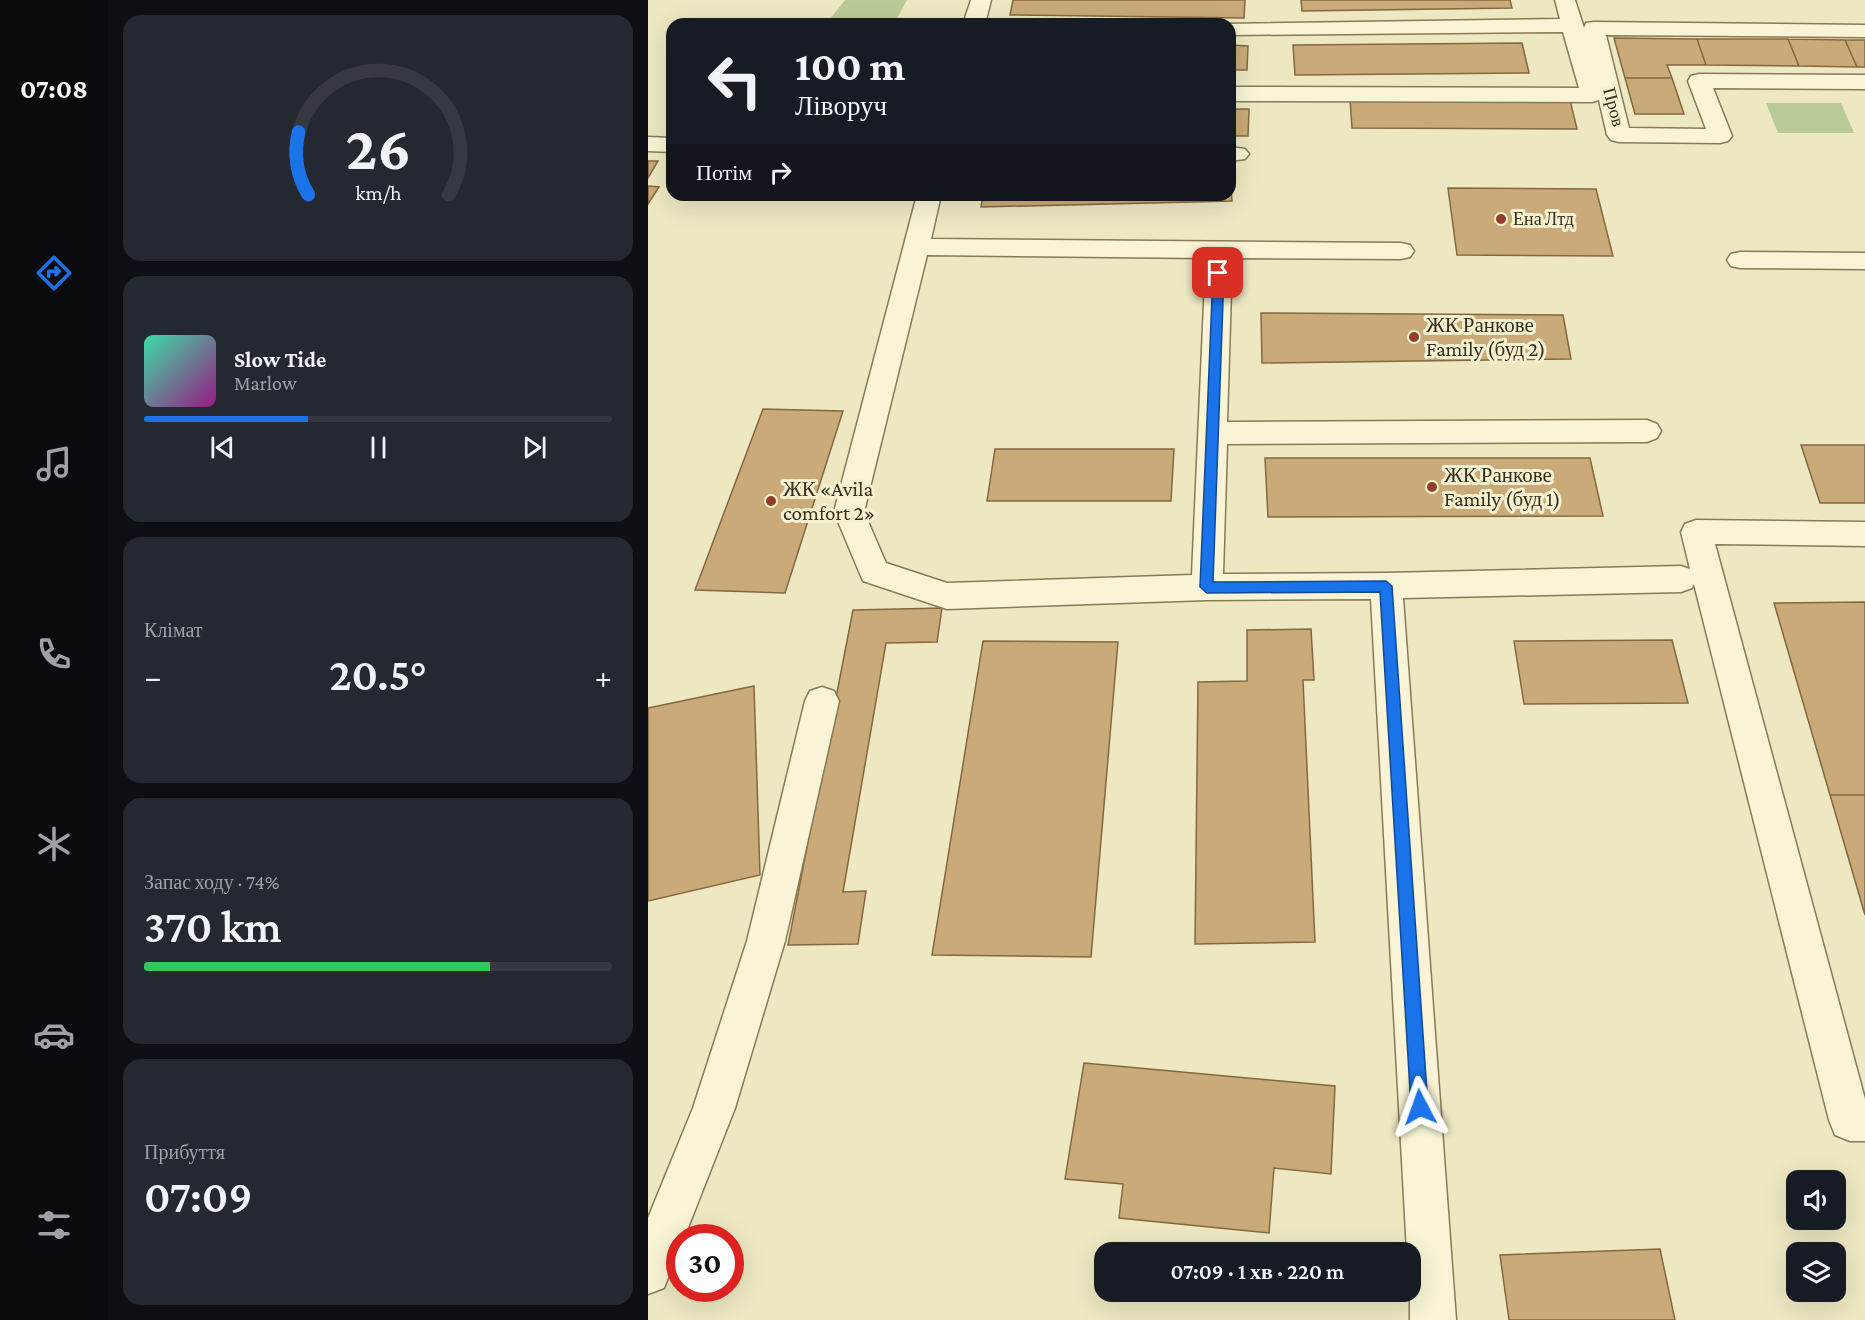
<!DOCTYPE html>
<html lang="uk">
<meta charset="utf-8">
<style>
body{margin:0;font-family:"Crimson Pro",serif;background:#242831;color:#f1f3f6;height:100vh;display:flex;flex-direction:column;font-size:22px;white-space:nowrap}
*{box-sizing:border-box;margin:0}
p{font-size:20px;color:#9ea1a6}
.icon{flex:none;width:33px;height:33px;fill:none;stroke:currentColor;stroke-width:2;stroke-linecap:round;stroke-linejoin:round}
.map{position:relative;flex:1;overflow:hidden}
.details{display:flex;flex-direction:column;gap:15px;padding:15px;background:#0d0f14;width:540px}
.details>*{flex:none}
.hud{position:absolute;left:18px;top:18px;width:570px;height:183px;border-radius:18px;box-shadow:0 6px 24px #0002;background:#171b24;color:#f1f3f6;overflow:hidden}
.controls{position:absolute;left:1138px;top:1170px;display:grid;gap:12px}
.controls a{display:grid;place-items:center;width:60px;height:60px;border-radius:12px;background:#171b24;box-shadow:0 6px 24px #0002;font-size:30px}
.speed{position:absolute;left:18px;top:1224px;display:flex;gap:12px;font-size:30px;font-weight:700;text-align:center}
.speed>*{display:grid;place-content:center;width:78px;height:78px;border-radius:50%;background:#171b24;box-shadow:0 6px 24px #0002;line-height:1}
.speed .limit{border:9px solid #d22;background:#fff;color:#111}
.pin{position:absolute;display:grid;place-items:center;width:51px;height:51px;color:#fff;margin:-26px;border-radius:12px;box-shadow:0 3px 9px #0006}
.me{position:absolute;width:66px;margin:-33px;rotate:356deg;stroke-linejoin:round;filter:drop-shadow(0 0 4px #0008)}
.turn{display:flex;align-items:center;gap:21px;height:126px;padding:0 30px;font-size:27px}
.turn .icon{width:78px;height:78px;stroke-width:2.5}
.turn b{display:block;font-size:42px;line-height:51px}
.then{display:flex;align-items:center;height:57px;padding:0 30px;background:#0003;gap:12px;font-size:22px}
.big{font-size:45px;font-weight:600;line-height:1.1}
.details .widget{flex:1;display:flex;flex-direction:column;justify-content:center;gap:9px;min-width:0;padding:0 21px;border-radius:18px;background:#242831}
.details .dial{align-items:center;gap:0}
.dial svg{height:156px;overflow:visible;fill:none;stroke:#363941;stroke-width:7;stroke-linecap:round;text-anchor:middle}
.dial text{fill:#f1f3f6;stroke:none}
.song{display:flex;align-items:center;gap:18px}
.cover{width:72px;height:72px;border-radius:9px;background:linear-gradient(135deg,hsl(160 70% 55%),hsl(310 70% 35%))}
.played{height:6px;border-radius:3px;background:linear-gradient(90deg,#1a73e8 35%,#363941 35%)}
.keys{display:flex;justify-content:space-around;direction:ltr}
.heat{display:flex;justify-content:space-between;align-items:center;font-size:33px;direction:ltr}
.charge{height:9px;border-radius:4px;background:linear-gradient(90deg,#34c759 74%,#363941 0)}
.trip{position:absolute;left:446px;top:1242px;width:327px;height:60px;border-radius:18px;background:#171b24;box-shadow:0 6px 24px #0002;font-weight:600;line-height:60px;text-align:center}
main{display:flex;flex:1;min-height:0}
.tabs{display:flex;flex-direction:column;width:108px;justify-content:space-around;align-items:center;background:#090b0e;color:#9ea1a6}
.tabs .icon{width:42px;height:42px}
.tabs .on{color:#1a73e8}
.tabs b{font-size:27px;color:#f1f3f6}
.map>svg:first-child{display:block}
.green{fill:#baca96}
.building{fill:#caaa78;stroke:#846840;stroke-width:1.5}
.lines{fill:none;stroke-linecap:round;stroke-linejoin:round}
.minor-casing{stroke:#867a59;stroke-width:3}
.minor{fill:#f8f4d5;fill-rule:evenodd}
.route{fill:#1a73e8;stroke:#114b97;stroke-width:1.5}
.poi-dot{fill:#933e2b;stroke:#f4f1d1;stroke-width:2}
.labels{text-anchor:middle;stroke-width:6;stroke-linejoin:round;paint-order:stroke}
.far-street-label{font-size:18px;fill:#362e1d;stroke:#f4f1d1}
.far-poi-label{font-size:18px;fill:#362e1d;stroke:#f4f1d1;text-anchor:start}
.poi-label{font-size:21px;fill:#362e1d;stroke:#f4f1d1;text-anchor:start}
</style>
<main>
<nav class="tabs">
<b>07:08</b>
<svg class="icon on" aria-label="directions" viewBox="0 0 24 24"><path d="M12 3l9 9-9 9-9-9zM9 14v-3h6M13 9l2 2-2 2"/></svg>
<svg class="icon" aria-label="music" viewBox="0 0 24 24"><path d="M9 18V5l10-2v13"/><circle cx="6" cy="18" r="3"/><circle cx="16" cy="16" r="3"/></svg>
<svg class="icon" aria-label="phone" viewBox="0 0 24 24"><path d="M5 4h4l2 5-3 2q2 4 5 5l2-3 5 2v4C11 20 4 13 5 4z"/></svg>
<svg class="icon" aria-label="climate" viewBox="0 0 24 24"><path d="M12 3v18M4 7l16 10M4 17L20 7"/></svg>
<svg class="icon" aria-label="car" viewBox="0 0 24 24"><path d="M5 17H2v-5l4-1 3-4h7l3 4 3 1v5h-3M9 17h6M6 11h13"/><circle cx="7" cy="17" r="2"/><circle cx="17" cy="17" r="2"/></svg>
<svg class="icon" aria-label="filters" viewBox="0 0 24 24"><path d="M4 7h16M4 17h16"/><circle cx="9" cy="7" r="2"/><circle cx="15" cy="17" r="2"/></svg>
</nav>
<section class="details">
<div class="widget dial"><svg viewBox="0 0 100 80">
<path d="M14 69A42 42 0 1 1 86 69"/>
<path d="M14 69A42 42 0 0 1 9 37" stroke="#1a73e8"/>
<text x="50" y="56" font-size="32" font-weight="700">26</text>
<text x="50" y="72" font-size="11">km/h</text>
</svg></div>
<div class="widget">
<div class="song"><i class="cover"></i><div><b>Slow Tide</b><p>Marlow</p></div></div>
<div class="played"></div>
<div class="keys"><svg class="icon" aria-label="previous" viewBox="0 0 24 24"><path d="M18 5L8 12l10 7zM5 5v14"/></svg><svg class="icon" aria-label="pause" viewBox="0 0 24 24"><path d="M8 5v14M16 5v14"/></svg><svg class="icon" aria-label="next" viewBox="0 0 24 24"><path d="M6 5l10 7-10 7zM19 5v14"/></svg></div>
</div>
<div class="widget"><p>Клімат</p>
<div class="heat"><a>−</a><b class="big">20.5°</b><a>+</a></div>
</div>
<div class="widget"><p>Запас ходу · 74%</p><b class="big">370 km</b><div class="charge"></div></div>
<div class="widget"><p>Прибуття</p><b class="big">07:09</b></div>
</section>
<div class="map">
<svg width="1217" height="1320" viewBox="0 0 1217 1320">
<rect width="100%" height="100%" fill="#ede8c2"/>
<path class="green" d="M197 0H259L246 24H178Z
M1118 103H1193L1206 133H1130Z"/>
<path class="building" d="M365 0H597L596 18 362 15Z
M653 0H862L864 8 654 11Z
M966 38 1049 39 1058 65H1019L1024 78H977Z
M1049 39H1140L1151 66 1058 65Z
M1140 39 1197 40 1209 67 1151 66Z
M1197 40H1217V67H1209Z
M874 43 881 73 647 75 645 45Z
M582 45 600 46 599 70H582Z
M977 78H1024L1036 114H987Z
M702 99 922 100 929 129 704 128Z
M582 109H601L600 136H582Z
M0 161H10L0 178Z
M582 171 584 201 333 207 335 195H582Z
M0 186 11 187 0 204Z
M800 188 948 189 965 256 809 255Z
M613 313 915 315 923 359 614 363Z
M115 409 195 411 137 593 47 590Z
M1153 445H1217V503H1172Z
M347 449H526L523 501H339Z
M617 458H942L955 516 620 517Z
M1217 602V795H1182L1126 603Z
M294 608 289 642 238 643 195 892 218 891 210 944 140 945 205 610Z
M663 629 666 680H655L667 942 547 944 550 682 599 681V630Z
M1024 640 1040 703 876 704 866 641Z
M335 641 470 642 443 957 284 955Z
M106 686 112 875 0 901V708Z
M1182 795H1217V915Z
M436 1063 687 1086 683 1174 626 1168 621 1233 471 1218 475 1184 417 1179Z
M1012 1249 1027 1320H861L852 1255Z"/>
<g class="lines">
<defs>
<path id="minor" d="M323 0H343L337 24H315Z
M907 0H927L936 28 938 23 946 22 1217 25V37L958 35 981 128 1058 129 1040 81 1043 76 1051 74 1217 75V89L1065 88 1084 136 1080 141 1072 143 971 142 963 140 959 135 951 100 944 102 582 101V87L931 88 915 32 582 35V24H576L912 19Z
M0 137 24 138V152L0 151Z
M582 147 597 149 601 154 597 159 582 161Z
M269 195H293L283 239 753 243 762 245 766 251 762 257 753 259 584 258 579 422 999 420 1009 424 1013 431 1009 438 999 442 579 444 575 574 738 573 1033 566 1042 569 1033 532 1037 524 1048 520 1217 522V546L1067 544 1217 1099V1141H1202L1187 1135 1181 1120 1046 584 1044 588 1033 592 755 598 808 1320H762V1252H759L723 599 559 600 299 609 215 581 186 512ZM279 255 558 258 544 575 299 583 238 563 216 512Z
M1092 252 1217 253V269L1092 268 1083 266 1079 260 1083 254Z
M174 687 186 691 191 701 137 941 87 1108 36 1238H32V1248L16 1288 0 1294V1218L45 1108 99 941 157 701 162 691Z"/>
</defs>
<use href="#minor" class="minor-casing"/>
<use href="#minor" class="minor"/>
</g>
<path class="route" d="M570 269 576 273 565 582 738 581 744 586 780 1107 778 1113 772 1115 766 1113 763 1107 732 592 559 593 552 587 565 273Z"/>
<g class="poi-dot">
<circle cx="853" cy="219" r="6"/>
<circle cx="766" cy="337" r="6"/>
<circle cx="784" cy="487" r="6"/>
<circle cx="123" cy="501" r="6"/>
</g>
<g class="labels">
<g class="far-street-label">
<text transform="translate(966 107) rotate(75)" y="6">Пров</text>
</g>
<g class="far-poi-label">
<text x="865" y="225">Ена Лтд</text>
</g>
<g class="poi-label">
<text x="778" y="332">ЖК Ранкове<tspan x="778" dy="24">Family (буд 2)</tspan></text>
<text x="796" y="482">ЖК Ранкове<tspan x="796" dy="24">Family (буд 1)</tspan></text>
<text x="135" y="496">ЖК «Avila<tspan x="135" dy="24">comfort 2»</tspan></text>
</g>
</g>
</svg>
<div class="controls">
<a><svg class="icon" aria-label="sound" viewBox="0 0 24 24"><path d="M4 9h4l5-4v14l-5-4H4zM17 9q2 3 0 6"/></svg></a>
<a><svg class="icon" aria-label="layers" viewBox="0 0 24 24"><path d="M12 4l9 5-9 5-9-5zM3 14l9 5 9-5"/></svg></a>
</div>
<div class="speed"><div class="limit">30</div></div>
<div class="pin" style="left:570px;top:273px;background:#d93025"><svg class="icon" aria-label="arrive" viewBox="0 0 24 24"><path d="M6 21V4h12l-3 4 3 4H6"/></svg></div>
<svg class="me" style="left:772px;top:1107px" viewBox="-20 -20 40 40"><path d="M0-17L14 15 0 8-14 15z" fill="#1a73e8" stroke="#fff" stroke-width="4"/></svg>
<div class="trip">07:09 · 1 хв · 220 m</div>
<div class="hud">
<div class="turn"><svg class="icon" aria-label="left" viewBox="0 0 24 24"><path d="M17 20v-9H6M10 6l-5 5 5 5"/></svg><div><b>100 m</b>Ліворуч</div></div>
<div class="then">Потім<svg class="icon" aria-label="right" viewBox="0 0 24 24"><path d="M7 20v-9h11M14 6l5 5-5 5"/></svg></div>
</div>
</div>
</main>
